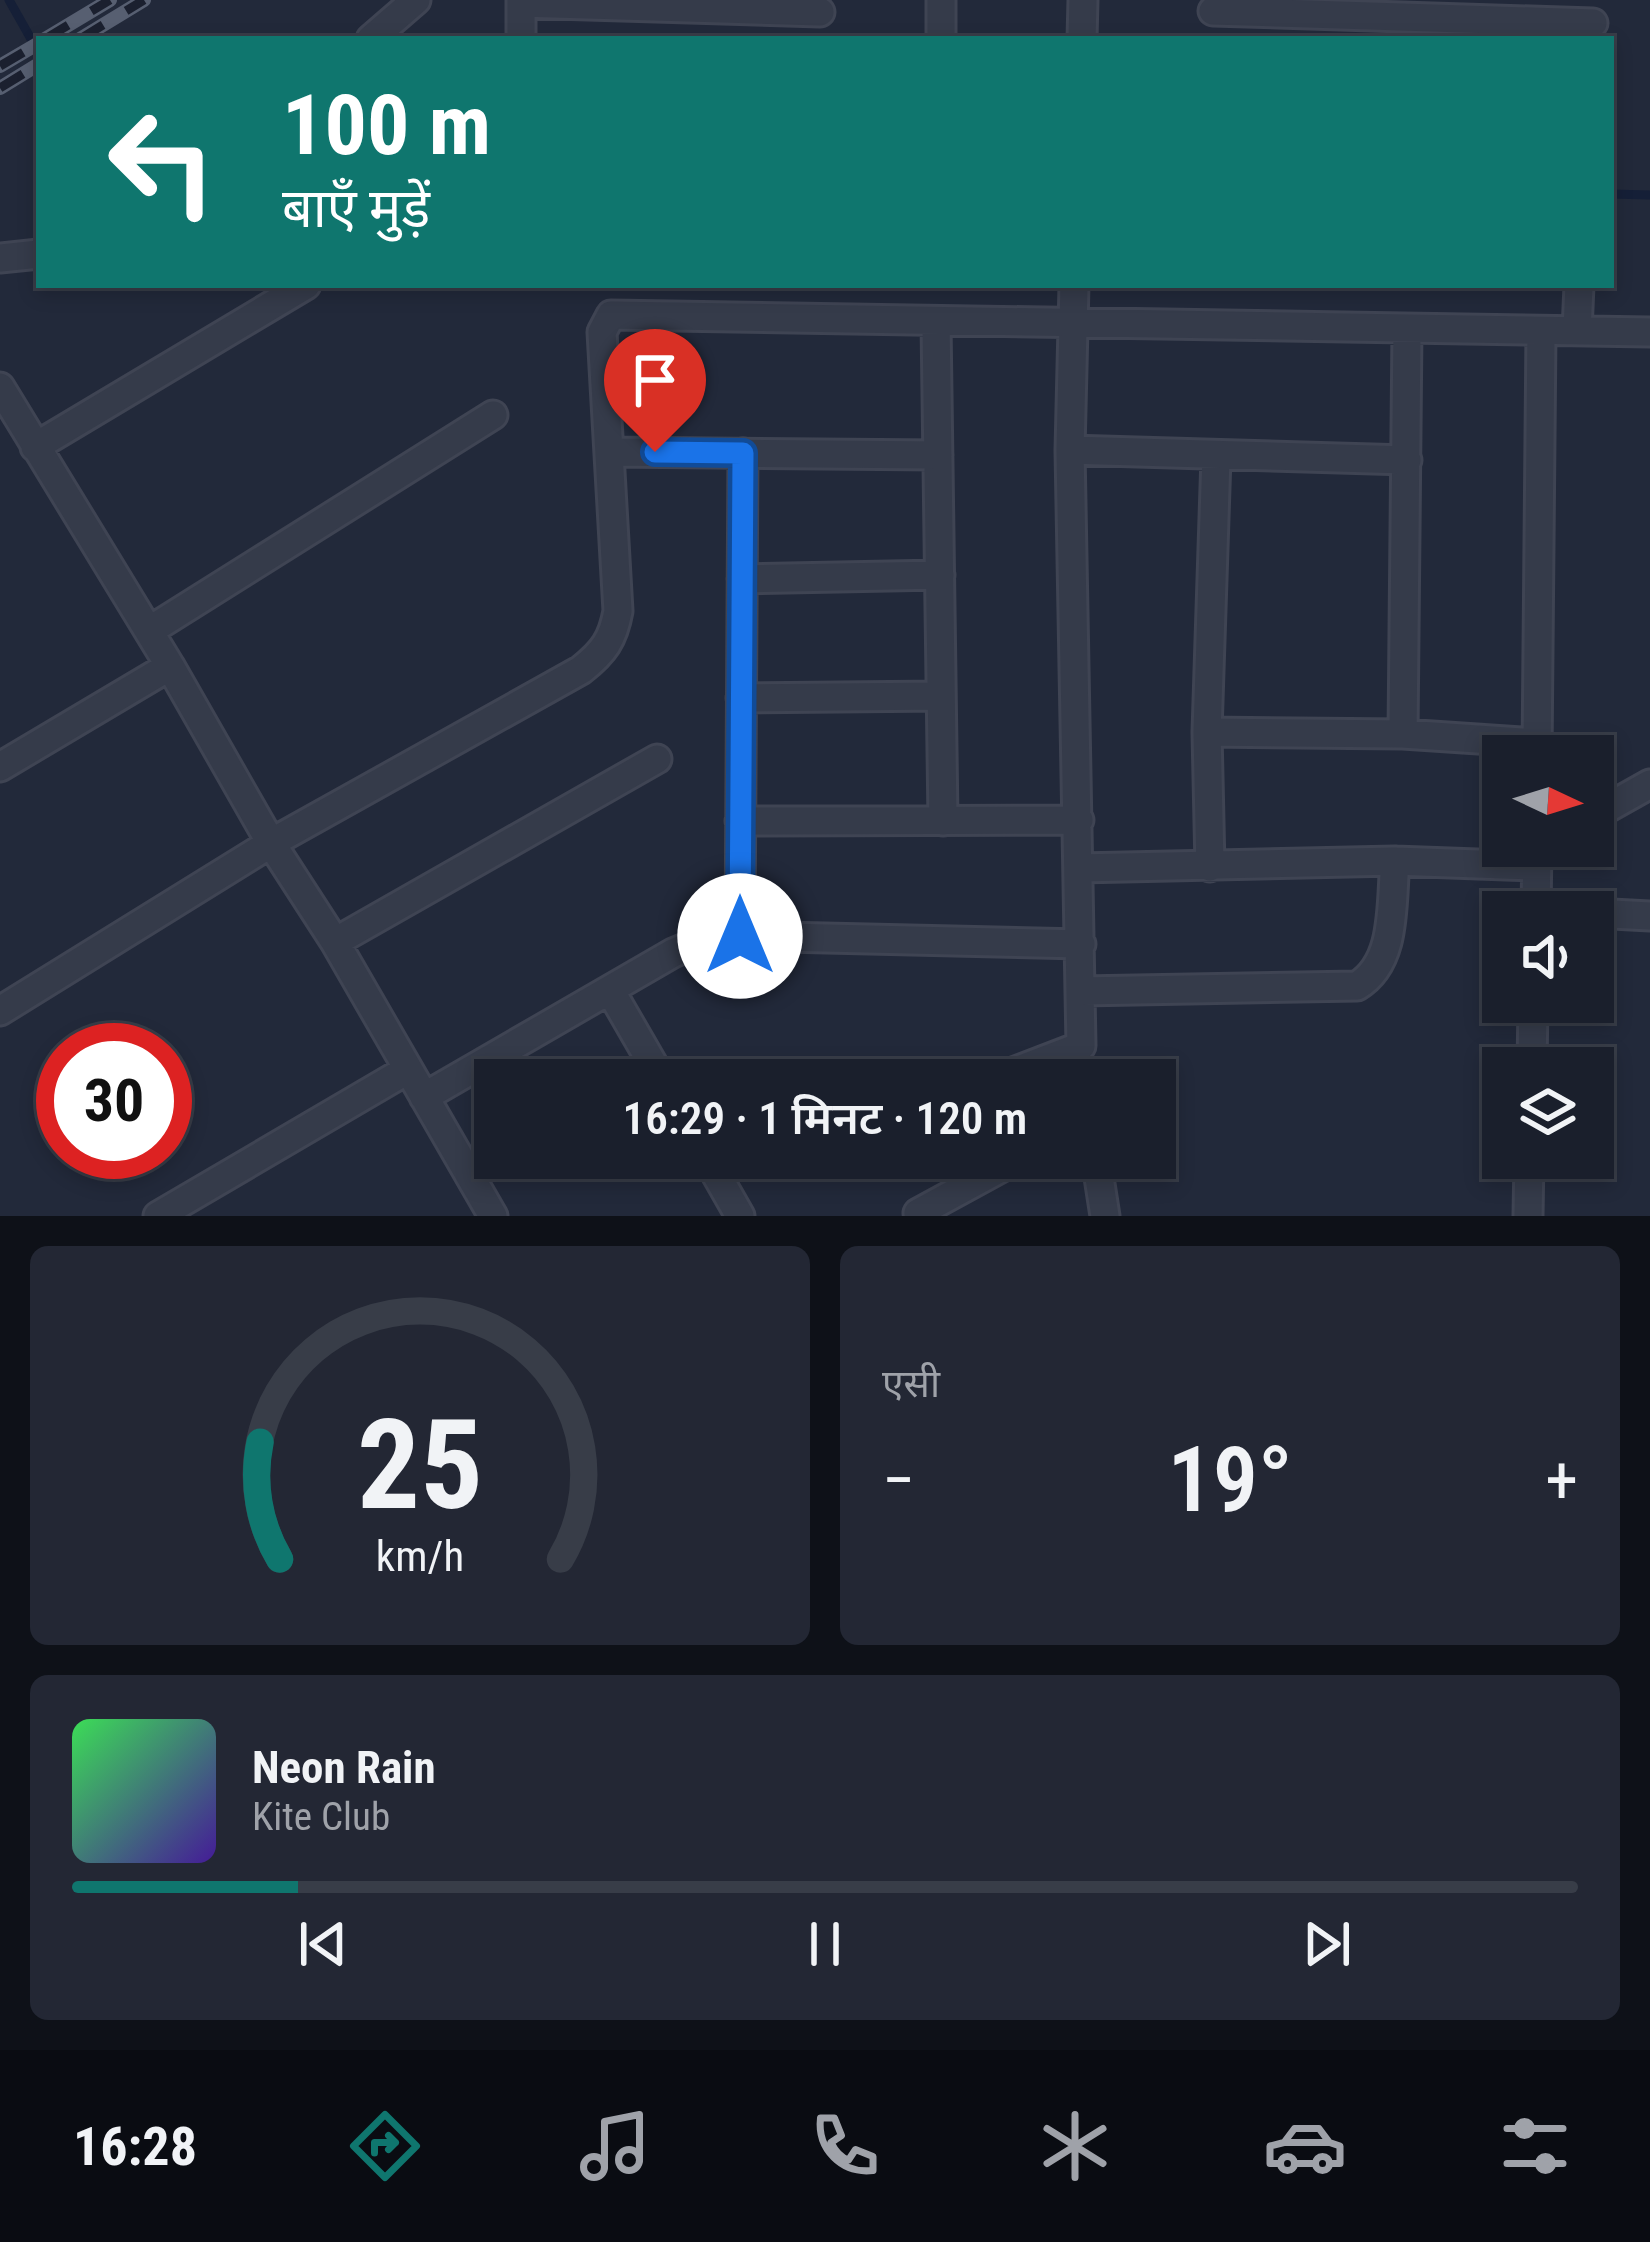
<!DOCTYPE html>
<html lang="hi">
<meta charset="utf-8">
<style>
body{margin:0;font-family:"Roboto Condensed","Noto Sans Devanagari",sans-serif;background:#232734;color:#f1f3f6;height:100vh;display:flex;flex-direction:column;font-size:45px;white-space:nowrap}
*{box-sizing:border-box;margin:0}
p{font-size:39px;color:#9fa2a9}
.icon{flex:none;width:66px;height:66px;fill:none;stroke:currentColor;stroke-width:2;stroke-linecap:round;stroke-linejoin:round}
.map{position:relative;height:1216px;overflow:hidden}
.sheet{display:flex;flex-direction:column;gap:30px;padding:30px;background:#0e1118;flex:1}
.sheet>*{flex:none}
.hud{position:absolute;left:36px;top:36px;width:1578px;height:252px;border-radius:0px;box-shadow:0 6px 18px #0003,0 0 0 3px #383d48;background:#0f766e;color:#fff;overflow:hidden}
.needle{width:78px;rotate:94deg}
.controls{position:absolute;left:1482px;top:735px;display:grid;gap:24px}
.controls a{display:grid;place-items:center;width:132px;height:132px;border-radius:0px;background:#1a1f2c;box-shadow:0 6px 18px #0003,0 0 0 3px #383d48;font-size:60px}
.speed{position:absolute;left:36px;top:1023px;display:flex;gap:24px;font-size:60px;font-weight:700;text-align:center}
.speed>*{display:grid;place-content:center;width:156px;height:156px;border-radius:50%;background:#1a1f2c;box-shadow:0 6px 18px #0003,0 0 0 3px #383d48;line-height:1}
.speed .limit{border:18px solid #d22;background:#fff;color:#111}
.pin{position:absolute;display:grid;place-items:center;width:102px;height:102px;color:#fff;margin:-123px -51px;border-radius:50% 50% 50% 0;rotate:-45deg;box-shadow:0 0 12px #0007}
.pin .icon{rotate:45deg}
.me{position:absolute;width:132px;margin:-66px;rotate:0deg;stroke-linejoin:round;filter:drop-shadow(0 0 9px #0008)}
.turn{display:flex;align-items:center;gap:42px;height:252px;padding:0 48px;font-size:54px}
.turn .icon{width:156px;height:156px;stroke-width:2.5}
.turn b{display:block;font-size:84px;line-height:102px}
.big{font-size:90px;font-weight:600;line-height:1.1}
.sheet .tile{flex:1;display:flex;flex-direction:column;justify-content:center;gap:18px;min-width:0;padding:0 42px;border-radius:18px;background:#232734}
.sheet .dial{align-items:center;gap:0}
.dial svg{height:312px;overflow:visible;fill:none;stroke:#383d48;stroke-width:7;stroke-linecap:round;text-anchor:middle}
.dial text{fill:#f1f3f6;stroke:none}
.song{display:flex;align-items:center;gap:36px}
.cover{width:144px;height:144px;border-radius:18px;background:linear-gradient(135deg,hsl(130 70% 55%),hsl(260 70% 35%))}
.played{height:12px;border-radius:6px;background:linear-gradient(90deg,#0f766e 15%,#383d48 15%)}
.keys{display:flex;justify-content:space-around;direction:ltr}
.heat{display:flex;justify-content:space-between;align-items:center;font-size:66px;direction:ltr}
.sheet .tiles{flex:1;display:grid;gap:30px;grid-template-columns:1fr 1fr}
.tile:last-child{grid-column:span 2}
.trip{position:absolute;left:474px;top:1059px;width:702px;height:120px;border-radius:0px;background:#1a1f2c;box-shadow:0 6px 18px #0003,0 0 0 3px #383d48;font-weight:600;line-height:120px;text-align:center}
.dock{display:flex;height:192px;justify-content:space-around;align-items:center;background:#0a0c12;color:#9fa2a9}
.dock .icon{width:84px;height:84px}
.dock .active{color:#0f766e}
.dock b{font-size:54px;color:#f1f3f6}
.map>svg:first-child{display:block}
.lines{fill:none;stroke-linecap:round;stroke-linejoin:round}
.stream{stroke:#151f37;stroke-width:9}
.street-casing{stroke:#3f4453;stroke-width:33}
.street{stroke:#353b4a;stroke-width:27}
.rail-casing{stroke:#575f71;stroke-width:14}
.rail{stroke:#1b202f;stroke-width:9;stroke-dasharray:27;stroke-linecap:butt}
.route-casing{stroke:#114b97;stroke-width:30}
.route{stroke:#1a73e8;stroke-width:21}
</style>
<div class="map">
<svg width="1650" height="1216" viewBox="0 0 1650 1216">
<rect width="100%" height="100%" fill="#22293a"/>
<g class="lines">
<path class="stream" d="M9 0 39 53
M1611 194 1650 195"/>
<defs>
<path id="street" d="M521 3 820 12
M1213 11 1593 23
M371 39 416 0
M521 39V0
M941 39V0
M1082 39 1083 0
M0 258 39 254
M936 323 943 821
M1577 331 1579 285
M0 387 170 666 271 843 335 942 493 1216
M35 447 306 285
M1070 450 1407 460
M611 452 938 455
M742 579 940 575
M149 631 493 415
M741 698 941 696
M1207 732 1403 734 1537 743
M1403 734 1407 329
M1537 756 1541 331
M0 767 170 666
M1593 816 1650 784
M740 821 1079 820
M1210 867 1207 732 1216 457
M1079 868 1395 861 1536 866
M1536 909 1585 912
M1536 912 1537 846
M1593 913 1650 916
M740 936 743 453
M335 942 657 759
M610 990 662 1080
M1081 991 1357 986C1397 962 1391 903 1395 861
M0 1011 271 843 581 670C604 652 613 639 618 611L602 332 611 315 1650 332
M1532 1068 1533 1002
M992 1080 1081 1046 1070 450 1074 285
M424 1097 673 953 697 943 740 936 1081 944
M707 1158 740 1216
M1096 1158 1105 1216
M918 1213 1019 1158
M158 1216 407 1070
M1528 1216 1529 1158"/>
</defs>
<use href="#street" class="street-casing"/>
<use href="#street" class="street"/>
<defs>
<path id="rail" d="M45 39 110 0
M80 39 144 0
M0 66 39 43
M0 88 39 64"/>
</defs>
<use href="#rail" class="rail-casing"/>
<use href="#rail" class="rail"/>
</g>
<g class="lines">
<defs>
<path id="route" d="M655 452 743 453 740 936"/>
</defs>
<use href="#route" class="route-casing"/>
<use href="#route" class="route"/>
</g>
</svg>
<div class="controls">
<a><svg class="needle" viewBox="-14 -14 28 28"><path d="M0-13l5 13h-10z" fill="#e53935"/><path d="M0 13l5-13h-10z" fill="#9fa2a9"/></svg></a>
<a><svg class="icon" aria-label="sound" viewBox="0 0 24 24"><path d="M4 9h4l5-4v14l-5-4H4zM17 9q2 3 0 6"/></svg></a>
<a><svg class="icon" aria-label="layers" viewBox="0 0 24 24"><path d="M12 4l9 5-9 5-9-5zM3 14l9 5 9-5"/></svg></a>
</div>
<div class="speed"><div class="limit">30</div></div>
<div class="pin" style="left:655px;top:452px;background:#d93025"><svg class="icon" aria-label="arrive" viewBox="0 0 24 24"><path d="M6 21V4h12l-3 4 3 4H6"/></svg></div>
<svg class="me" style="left:740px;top:936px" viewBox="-20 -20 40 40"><circle r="19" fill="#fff"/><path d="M0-13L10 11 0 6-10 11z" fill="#1a73e8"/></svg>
<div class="trip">16:29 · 1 मिनट · 120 m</div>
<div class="hud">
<div class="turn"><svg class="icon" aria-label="left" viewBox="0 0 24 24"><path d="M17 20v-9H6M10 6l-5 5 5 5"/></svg><div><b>100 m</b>बाएँ मुड़ें</div></div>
</div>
</div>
<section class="sheet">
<div class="tiles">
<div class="tile dial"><svg viewBox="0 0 100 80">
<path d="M14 69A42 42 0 1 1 86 69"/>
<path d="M14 69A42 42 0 0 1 9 39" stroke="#0f766e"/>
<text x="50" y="56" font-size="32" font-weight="700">25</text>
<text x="50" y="72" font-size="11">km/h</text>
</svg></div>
<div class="tile"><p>एसी</p>
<div class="heat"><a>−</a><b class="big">19°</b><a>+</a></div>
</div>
<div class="tile">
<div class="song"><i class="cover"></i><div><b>Neon Rain</b><p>Kite Club</p></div></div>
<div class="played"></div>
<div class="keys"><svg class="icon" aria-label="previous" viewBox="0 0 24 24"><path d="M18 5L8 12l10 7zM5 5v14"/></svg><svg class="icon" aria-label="pause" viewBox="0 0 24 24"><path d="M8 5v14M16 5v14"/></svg><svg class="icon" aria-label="next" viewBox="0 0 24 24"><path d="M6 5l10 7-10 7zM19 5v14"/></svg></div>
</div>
</div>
</section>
<nav class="dock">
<b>16:28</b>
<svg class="icon active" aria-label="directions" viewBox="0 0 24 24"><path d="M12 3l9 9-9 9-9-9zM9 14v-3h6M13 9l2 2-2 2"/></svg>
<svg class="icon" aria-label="music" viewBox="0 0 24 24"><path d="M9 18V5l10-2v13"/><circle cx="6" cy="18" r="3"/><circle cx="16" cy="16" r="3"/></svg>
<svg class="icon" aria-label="phone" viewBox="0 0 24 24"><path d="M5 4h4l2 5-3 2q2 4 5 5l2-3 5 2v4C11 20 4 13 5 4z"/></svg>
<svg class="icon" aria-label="climate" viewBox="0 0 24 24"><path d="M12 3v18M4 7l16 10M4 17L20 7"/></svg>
<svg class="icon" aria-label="car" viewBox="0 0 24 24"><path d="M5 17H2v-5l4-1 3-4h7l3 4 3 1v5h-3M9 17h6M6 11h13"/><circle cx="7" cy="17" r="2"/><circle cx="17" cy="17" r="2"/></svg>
<svg class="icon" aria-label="filters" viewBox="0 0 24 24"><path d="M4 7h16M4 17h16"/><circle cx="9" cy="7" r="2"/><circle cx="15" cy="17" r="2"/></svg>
</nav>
